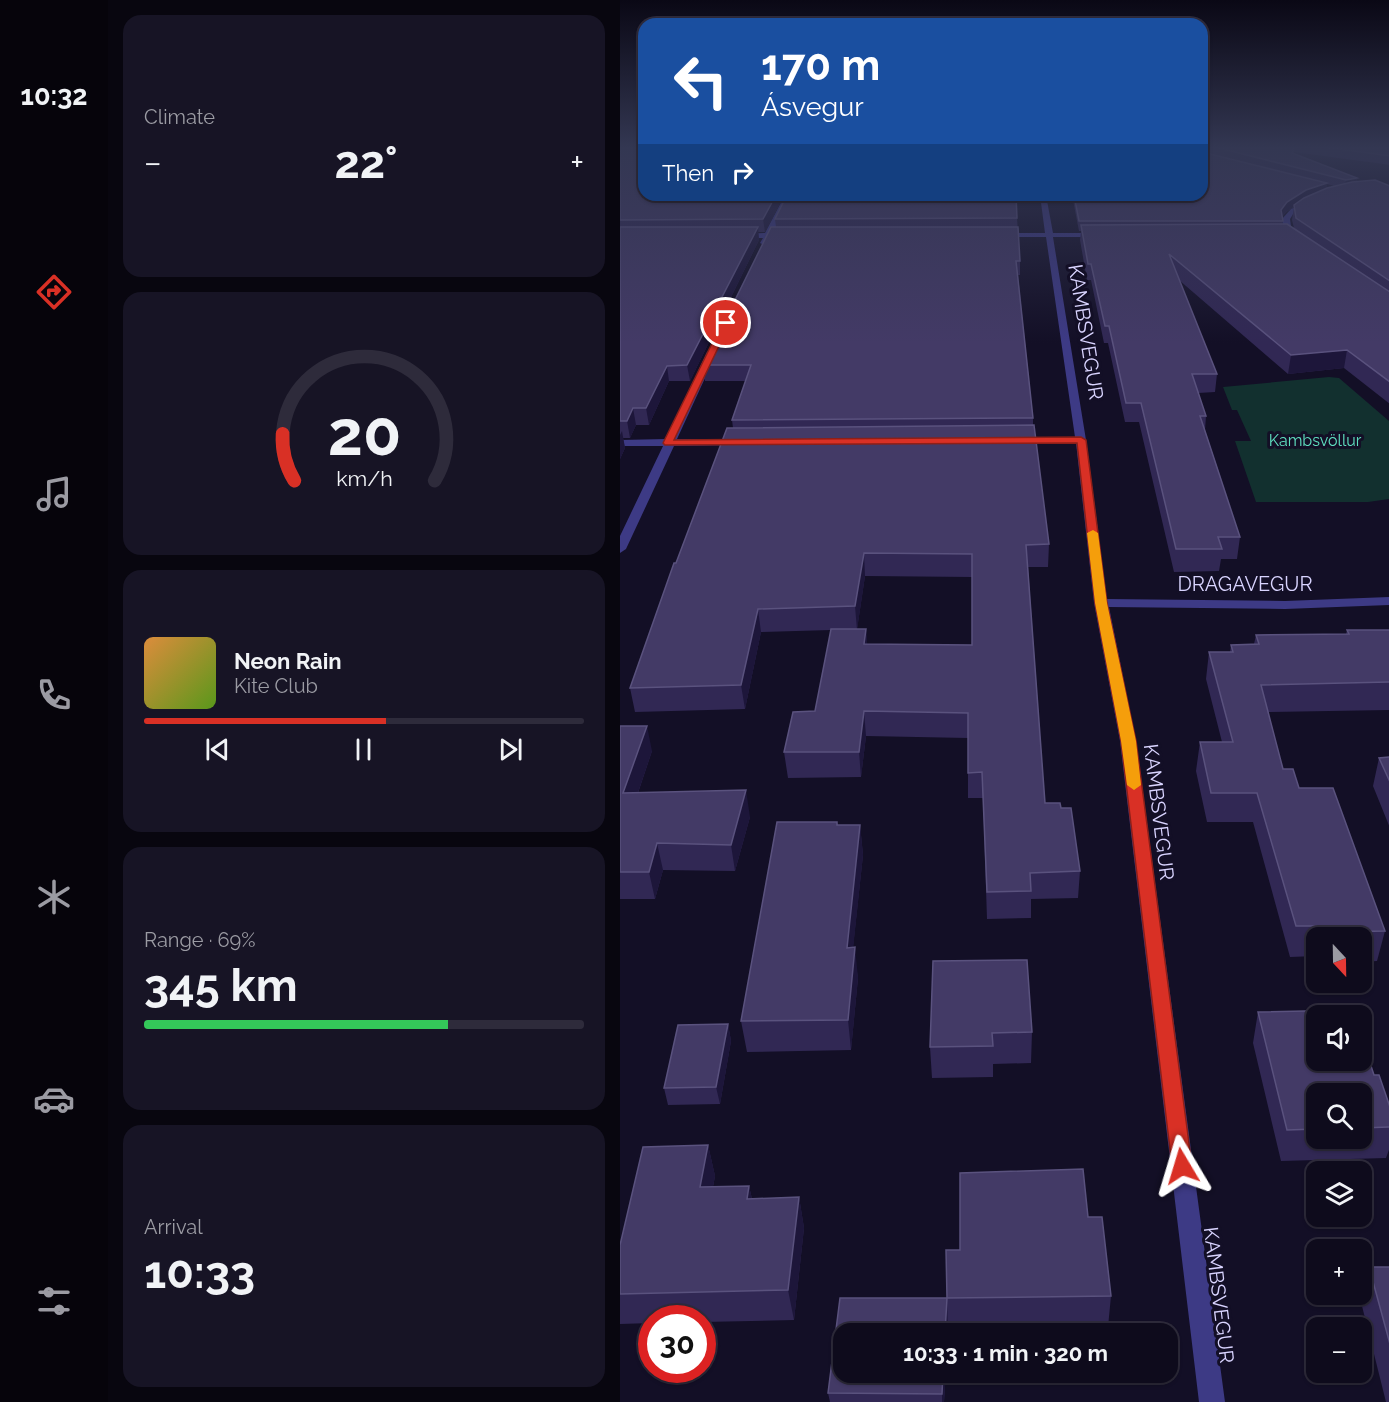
<!DOCTYPE html>
<meta charset="utf-8">
<style>
body{margin:0;font-family:Raleway,sans-serif;background:#171425;color:#f1f3f6;height:100vh;display:flex;flex-direction:column;font-size:22px;white-space:nowrap}
*{box-sizing:border-box;margin:0}
p{font-size:20px;color:#9b9ba3}
.icon{flex:none;width:33px;height:33px;fill:none;stroke:currentColor;stroke-width:2;stroke-linecap:round;stroke-linejoin:round}
.map{position:relative;flex:1;overflow:hidden}
.drawer{display:flex;flex-direction:column;gap:15px;padding:15px;background:#08060f;width:512px}
.drawer>*{flex:none}
.guide{position:absolute;left:18px;top:18px;width:570px;height:183px;border-radius:18px;box-shadow:0 2px 4px #0004,0 0 0 2px #2e2b3b;background:#1a4fa0;color:#fff;overflow:hidden}
.needle{width:39px;rotate:158deg}
.controls{position:absolute;left:686px;top:927px;display:grid;gap:12px}
.controls a{display:grid;place-items:center;width:66px;height:66px;border-radius:12px;background:#0e0b1c;box-shadow:0 2px 4px #0004,0 0 0 2px #2e2b3b;font-size:30px}
.speed{position:absolute;left:18px;top:1305px;display:flex;gap:12px;font-size:30px;font-weight:700;text-align:center}
.speed>*{display:grid;place-content:center;width:78px;height:78px;border-radius:50%;background:#0e0b1c;box-shadow:0 2px 4px #0004,0 0 0 2px #2e2b3b;line-height:1}
.speed .limit{border:9px solid #d22;background:#fff;color:#111}
.pin{position:absolute;display:grid;place-items:center;width:51px;height:51px;color:#fff;margin:-26px;border:3px solid #fff;border-radius:50%;box-shadow:0 2px 6px #0007}
.me{position:absolute;width:66px;margin:-33px;rotate:353deg;stroke-linejoin:round;filter:drop-shadow(0 0 4px #0008)}
.turn{display:flex;align-items:center;gap:21px;height:126px;padding:0 24px;font-size:27px}
.turn .icon{width:78px;height:78px;stroke-width:2.5}
.turn b{display:block;font-size:42px;line-height:51px}
.then{display:flex;align-items:center;height:57px;padding:0 24px;background:#0003;gap:12px;font-size:22px}
.big{font-size:45px;font-weight:700;line-height:1.1}
.drawer .tile{flex:1;display:flex;flex-direction:column;justify-content:center;gap:9px;min-width:0;padding:0 21px;border-radius:18px;background:#171425}
.drawer .dial{align-items:center;gap:0}
.dial svg{height:156px;overflow:visible;fill:none;stroke:#2e2b3b;stroke-width:7;stroke-linecap:round;text-anchor:middle}
.dial text{fill:#f1f3f6;stroke:none}
.song{display:flex;align-items:center;gap:18px}
.cover{width:72px;height:72px;border-radius:9px;background:linear-gradient(135deg,hsl(30 70% 55%),hsl(90 70% 35%))}
.played{height:6px;border-radius:3px;background:linear-gradient(90deg,#d93025 55%,#2e2b3b 55%)}
.keys{display:flex;justify-content:space-around;direction:ltr}
.heat{display:flex;justify-content:space-between;align-items:center;font-size:33px;direction:ltr}
.charge{height:9px;border-radius:4px;background:linear-gradient(90deg,#34c759 69%,#2e2b3b 0)}
.trip{position:absolute;left:213px;top:1323px;width:345px;height:60px;border-radius:18px;background:#0e0b1c;box-shadow:0 2px 4px #0004,0 0 0 2px #2e2b3b;font-weight:700;line-height:60px;text-align:center}
main{display:flex;flex:1;min-height:0}
.menu{display:flex;flex-direction:column;width:108px;justify-content:space-around;align-items:center;background:#06040b;color:#9b9ba3}
.menu .icon{width:42px;height:42px}
.menu .on{color:#d93025}
.menu b{font-size:27px;color:#f1f3f6}
.map>svg:first-child{display:block}
.green{fill:#12302f}
.lines{fill:none;stroke-linecap:round;stroke-linejoin:round}
.minor{fill:#3d3a85;fill-rule:evenodd}
.wall{fill:#312854;fill-rule:evenodd}
.shaded-wall{fill:#1d163a}
.building{fill:#433a66;stroke:#5a527e;stroke-width:1.5}
.route{fill:#d93025;stroke:#8d1f18;stroke-width:1.5}
.slow{fill:#f59e0b}
.labels{text-anchor:middle;stroke-width:6;stroke-linejoin:round;paint-order:stroke}
.far-park-label{font-size:16px;fill:#5fe0c0;stroke:#130f26}
.street-label{font-size:20px;fill:#d9d4ff;stroke:#130f26}
</style>
<main>
<nav class="menu">
<b>10:32</b>
<svg class="icon on" aria-label="directions" viewBox="0 0 24 24"><path d="M12 3l9 9-9 9-9-9zM9 14v-3h6M13 9l2 2-2 2"/></svg>
<svg class="icon" aria-label="music" viewBox="0 0 24 24"><path d="M9 18V5l10-2v13"/><circle cx="6" cy="18" r="3"/><circle cx="16" cy="16" r="3"/></svg>
<svg class="icon" aria-label="phone" viewBox="0 0 24 24"><path d="M5 4h4l2 5-3 2q2 4 5 5l2-3 5 2v4C11 20 4 13 5 4z"/></svg>
<svg class="icon" aria-label="climate" viewBox="0 0 24 24"><path d="M12 3v18M4 7l16 10M4 17L20 7"/></svg>
<svg class="icon" aria-label="car" viewBox="0 0 24 24"><path d="M5 17H2v-5l4-1 3-4h7l3 4 3 1v5h-3M9 17h6M6 11h13"/><circle cx="7" cy="17" r="2"/><circle cx="17" cy="17" r="2"/></svg>
<svg class="icon" aria-label="filters" viewBox="0 0 24 24"><path d="M4 7h16M4 17h16"/><circle cx="9" cy="7" r="2"/><circle cx="15" cy="17" r="2"/></svg>
</nav>
<section class="drawer">
<div class="tile"><p>Climate</p>
<div class="heat"><a>−</a><b class="big">22°</b><a>+</a></div>
</div>
<div class="tile dial"><svg viewBox="0 0 100 80">
<path d="M14 69A42 42 0 1 1 86 69"/>
<path d="M14 69A42 42 0 0 1 8 45" stroke="#d93025"/>
<text x="50" y="56" font-size="32" font-weight="700">20</text>
<text x="50" y="72" font-size="11">km/h</text>
</svg></div>
<div class="tile">
<div class="song"><i class="cover"></i><div><b>Neon Rain</b><p>Kite Club</p></div></div>
<div class="played"></div>
<div class="keys"><svg class="icon" aria-label="previous" viewBox="0 0 24 24"><path d="M18 5L8 12l10 7zM5 5v14"/></svg><svg class="icon" aria-label="pause" viewBox="0 0 24 24"><path d="M8 5v14M16 5v14"/></svg><svg class="icon" aria-label="next" viewBox="0 0 24 24"><path d="M6 5l10 7-10 7zM19 5v14"/></svg></div>
</div>
<div class="tile"><p>Range · 69%</p><b class="big">345 km</b><div class="charge"></div></div>
<div class="tile"><p>Arrival</p><b class="big">10:33</b></div>
</section>
<div class="map">
<svg width="770" height="1402" viewBox="0 0 770 1402">
<rect width="100%" height="100%" fill="#130f26"/>
<path class="green" d="M709 377 719 378 769 421V499L748 502H636L615 441H631L617 410H612L603 387Z"/>
<g class="lines">
<path class="minor" d="M165 195H171L153 233H167L170 237 150 238 144 245 140 243 143 238H116L119 234 145 233Z
M420 195H426L433 233H479L483 235 479 237H433L466 440 487 599 665 601 770 597V605L665 609 489 607 516 741 605 1402H579L500 741 474 603 456 443 395 444 390 441 395 438 455 437 426 237H380L376 235 380 233H425Z
M688 202 693 203 675 211 670 219 672 234 679 239 672 241 664 235 662 219 671 209Z
M92 349 97 352 57 439H122L127 442 122 445 54 446 6 549 0 553V536L43 446H0V440L46 439 87 352Z"/>
</g>
<path class="wall" d="M0 147 24 195H164L145 232H138L139 240 70 381H49L29 425H16L10 438H3L5 448 0 459Z
M582 147H770V165L674 152V153L737 178V182L770 186V404L724 368 668 374 559 280 597 374 595 392 578 393 586 416 585 430 620 537 617 559H601L599 571 554 572 519 422H505L488 343H484L471 280H467L460 240 461 231H459L452 195H582ZM707 184 714 186 706 188ZM674 207 672 220 674 228 662 224V217L666 212Z
M397 218 400 261V275H398L413 418V425L429 544 428 567H408L425 803 441 808 460 871 458 898 411 899V918L367 919 363 798H348V738L246 736 241 777 168 778 164 752 195 711 211 630 141 632 125 709 15 712 10 688 56 563 113 428 112 420 126 381H85L83 365 156 227 155 219ZM245 576 352 577V645L247 644 246 629H237Z
M727 630H770V710L648 712 663 769 679 788 765 931 757 961 741 962V938H696V956L670 957 633 822H587L576 771 580 742H602L586 679 589 652H610L611 645 634 644 636 635 726 634Z
M0 726 32 751 18 793 130 817 115 871 43 870 35 899H0Z
M770 757V828L753 786 759 758Z
M217 822 218 825H240L243 855 233 947 238 978 231 1050 127 1052 121 1021Z
M313 961 412 1032 411 1063 373 1064V1077L312 1078 310 1047Z
M638 1012 754 1075 770 1107V1147L766 1158 661 1161 633 1043ZM696 1094H741V1138H696Z
M108 1024 111 1041 100 1104 48 1105 44 1088Z
M88 1145 95 1176 93 1187 129 1186 132 1199 179 1197 184 1228 174 1320 82 1322V1318H32V1323L0 1324V1245Z
M463 1169 468 1217H482L491 1296 488 1327 328 1329V1334H224V1372H326L324 1402H210L208 1393 220 1298H327L326 1250H340V1173Z
M749 1267H770V1402H766L740 1298Z"/>
<path class="shaded-wall" d="M737 178 736 188 724 189 726 180Z
M707 183 706 192 685 199 666 212 660 219 661 210 667 202 686 190Z
M156 195H164L145 232 143 219Z
M138 227 139 240 70 381 67 365Z
M727 350 724 368 668 374 671 355Z
M47 366 49 381 29 425 26 408Z
M13 408 16 425 10 438 7 421Z
M2 431 5 448 0 459V435Z
M244 553 245 576 237 630 235 606Z
M138 609 141 632 125 709 121 685Z
M246 629 248 653 244 644Z
M244 711 246 736 241 777 239 752Z
M27 726 32 751 9 819 3 793Z
M126 790 130 817 115 871 111 845Z
M240 825 243 855 230 978 227 948Z
M37 843 43 870 35 899 29 872Z
M235 947 238 978 231 1050 228 1020Z
M108 1024 111 1041 100 1104 96 1087Z
M88 1145 95 1176 87 1218 80 1187Z
M129 1186 136 1217 127 1199Z
M179 1197 184 1228 174 1320 168 1290Z
M327 1298 328 1334H325Z
M323 1372H326L324 1402H322V1394Z"/>
<path class="building" d="M0 147H24V195H156L143 219 0 220Z
M595 147H674L672 153 737 178 726 180Z
M704 147H770V156Z
M582 152 707 183 686 190 667 202 661 210 663 221H459L454 195H582Z
M755 180 770 186V281L676 218 674 205 684 198 707 188 732 182Z
M167 195H396L397 218 155 219Z
M667 224 770 292V382L727 350 671 355 549 254 597 374H572L586 416H580L620 537H598L602 549H556L521 403H506L489 326H485L471 264H468L461 225Z
M0 227H138L67 365 47 366 26 408H13L7 421H0Z
M151 227H398L400 261H396L413 418 112 420 131 365H83Z
M414 425 429 544 406 545 425 803H440L441 808H451L460 871 410 873 411 891 367 892 362 772 348 773V713L244 711 239 752H164L173 712 195 711 211 629H246L244 644 352 645V554L244 553 235 606 138 609 121 685 10 688 54 563H56L107 428Z
M727 630H770V682L641 685 663 769H673L679 788H713L765 931 713 932 711 926H676L637 793H591L580 742H613L589 652H613L611 645 639 644 636 635 729 634Z
M0 726H27L3 793 126 790 111 845 37 843 29 872H0Z
M770 757V782L759 758Z
M157 822H217V825H240L227 948 235 947 228 1020 121 1021Z
M407 960 412 1032 372 1033 373 1046 310 1047 313 961Z
M733 1010 734 1016H696V1060H741V1036L754 1075H759L770 1107V1127L741 1128V1094H696V1129L667 1130 638 1012Z
M108 1024 96 1087 44 1088 58 1025Z
M88 1145 80 1187 129 1186 127 1199 179 1197 168 1290 0 1294V1245L23 1147Z
M463 1169 468 1217H482L491 1296 327 1298 326 1250H340V1173Z
M749 1267H770V1344Z
M220 1298H327L325 1334H224V1372H323L322 1394 208 1393Z"/>
<linearGradient id="sky" x2="0" y2="1"><stop stop-color="#0a0815"/><stop offset="0.43" stop-color="#333752"/><stop offset="1" stop-color="#333752" stop-opacity="0"/></linearGradient>
<rect width="770" height="343" fill="url(#sky)"/>
<path class="route" d="M106 321 110 323 54 440 461 437 466 440 487 603 516 741 572 1166 569 1172 562 1175 555 1172 552 1166 501 741 475 603 457 443 45 445 43 443 102 323Z"/>
<path class="slow" d="M473 530 478 533 487 603 516 741 521 785 514 790 507 785 501 741 475 603 467 533Z"/>
<g class="labels">
<g class="far-park-label">
<text x="695" y="446">Kambsvöllur</text>
</g>
<g class="street-label">
<text transform="translate(466 332) rotate(81)" y="7">KAMBSVEGUR</text>
<text x="625" y="591">DRAGAVEGUR</text>
<text transform="translate(539 812) rotate(83)" y="7">KAMBSVEGUR</text>
<text transform="translate(599 1295) rotate(83)" y="7">KAMBSVEGUR</text>
</g>
</g>
</svg>
<div class="controls">
<a><svg class="needle" viewBox="-14 -14 28 28"><path d="M0-13l5 13h-10z" fill="#e53935"/><path d="M0 13l5-13h-10z" fill="#9b9ba3"/></svg></a>
<a><svg class="icon" aria-label="sound" viewBox="0 0 24 24"><path d="M4 9h4l5-4v14l-5-4H4zM17 9q2 3 0 6"/></svg></a>
<a><svg class="icon" aria-label="search" viewBox="0 0 24 24"><circle cx="10" cy="10" r="6"/><path d="M15 15l6 6"/></svg></a>
<a><svg class="icon" aria-label="layers" viewBox="0 0 24 24"><path d="M12 4l9 5-9 5-9-5zM3 14l9 5 9-5"/></svg></a>
<a>+</a>
<a>−</a>
</div>
<div class="speed"><div class="limit">30</div></div>
<div class="pin" style="left:106px;top:323px;background:#d93025"><svg class="icon" aria-label="arrive" viewBox="0 0 24 24"><path d="M6 21V4h12l-3 4 3 4H6"/></svg></div>
<svg class="me" style="left:562px;top:1166px" viewBox="-20 -20 40 40"><path d="M0-17L14 15 0 8-14 15z" fill="#d93025" stroke="#fff" stroke-width="4"/></svg>
<div class="trip">10:33 · 1 min · 320 m</div>
<div class="guide">
<div class="turn"><svg class="icon" aria-label="left" viewBox="0 0 24 24"><path d="M17 20v-9H6M10 6l-5 5 5 5"/></svg><div><b>170 m</b>Ásvegur</div></div>
<div class="then">Then<svg class="icon" aria-label="right" viewBox="0 0 24 24"><path d="M7 20v-9h11M14 6l5 5-5 5"/></svg></div>
</div>
</div>
</main>
